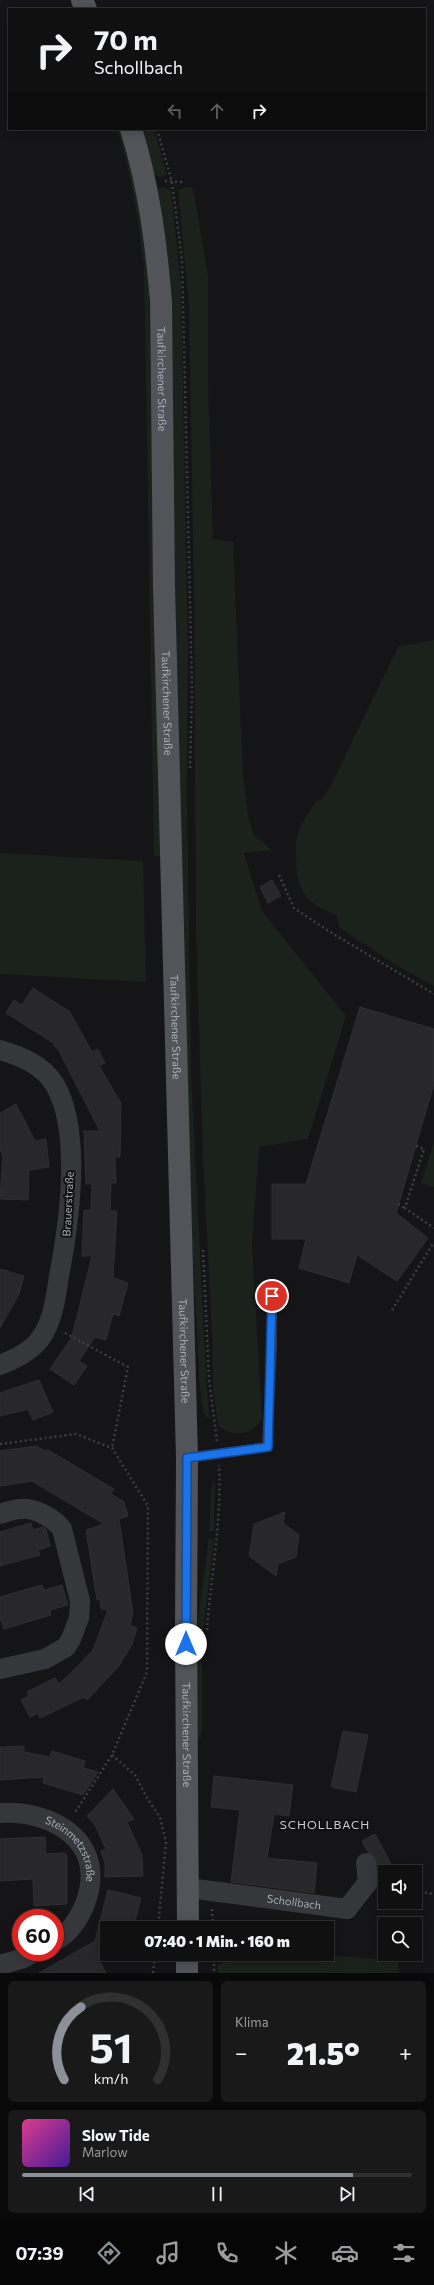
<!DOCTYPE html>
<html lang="de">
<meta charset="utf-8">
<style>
body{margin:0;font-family:Commissioner,sans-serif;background:#19191a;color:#f1f3f6;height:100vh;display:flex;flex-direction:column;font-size:15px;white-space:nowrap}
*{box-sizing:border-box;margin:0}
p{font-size:13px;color:#9c9d9f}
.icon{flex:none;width:22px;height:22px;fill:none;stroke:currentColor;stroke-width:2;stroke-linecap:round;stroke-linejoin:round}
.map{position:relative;height:1973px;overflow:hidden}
.sheet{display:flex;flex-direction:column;gap:8px;padding:8px;background:#090909;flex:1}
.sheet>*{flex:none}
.hud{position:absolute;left:8px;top:8px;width:418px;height:122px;border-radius:0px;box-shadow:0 2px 10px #0003,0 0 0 1px #303031;background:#101011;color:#f1f3f6;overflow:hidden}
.fabs{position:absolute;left:378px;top:1865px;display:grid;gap:8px}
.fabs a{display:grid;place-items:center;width:44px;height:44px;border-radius:0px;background:#101011;box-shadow:0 2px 10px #0003,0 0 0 1px #303031;font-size:20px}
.speed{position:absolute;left:12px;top:1909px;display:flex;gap:8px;font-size:20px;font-weight:700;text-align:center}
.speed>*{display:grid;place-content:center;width:52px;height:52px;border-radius:50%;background:#101011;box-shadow:0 2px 10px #0003,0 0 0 1px #303031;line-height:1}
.speed .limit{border:6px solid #d22;background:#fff;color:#111}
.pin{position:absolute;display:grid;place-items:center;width:34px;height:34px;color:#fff;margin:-17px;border:2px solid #fff;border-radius:50%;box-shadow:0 1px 4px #0007}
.me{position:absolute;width:44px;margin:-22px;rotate:0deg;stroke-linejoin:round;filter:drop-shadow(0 0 3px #0008)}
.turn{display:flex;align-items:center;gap:14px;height:84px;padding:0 20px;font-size:18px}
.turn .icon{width:52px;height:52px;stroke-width:2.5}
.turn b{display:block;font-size:28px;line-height:34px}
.lanes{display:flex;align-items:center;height:38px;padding:0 20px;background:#0003;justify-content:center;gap:20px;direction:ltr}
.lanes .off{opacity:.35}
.big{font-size:30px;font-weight:800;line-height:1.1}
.sheet .widget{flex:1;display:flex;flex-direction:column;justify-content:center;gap:6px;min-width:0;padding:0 14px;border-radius:6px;background:#19191a}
.sheet .dial{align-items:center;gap:0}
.dial svg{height:104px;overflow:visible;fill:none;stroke:#303031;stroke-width:7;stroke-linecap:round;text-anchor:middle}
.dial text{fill:#f1f3f6;stroke:none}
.song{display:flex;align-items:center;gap:12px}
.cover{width:48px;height:48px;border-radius:6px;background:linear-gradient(135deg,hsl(330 70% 55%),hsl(260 70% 35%))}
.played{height:4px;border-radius:2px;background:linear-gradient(90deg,#8c9099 85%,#303031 85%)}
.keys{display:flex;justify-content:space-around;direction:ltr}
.heat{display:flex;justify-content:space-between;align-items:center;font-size:22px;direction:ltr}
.sheet .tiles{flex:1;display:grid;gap:8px;grid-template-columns:1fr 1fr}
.widget:last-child{grid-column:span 2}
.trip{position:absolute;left:100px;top:1921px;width:234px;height:40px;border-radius:0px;background:#101011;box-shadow:0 2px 10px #0003,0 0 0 1px #303031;font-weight:800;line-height:40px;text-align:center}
.dock{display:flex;height:64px;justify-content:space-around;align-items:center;background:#060607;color:#9c9d9f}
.dock .icon{width:28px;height:28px}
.dock .selected{color:#8c9099}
.dock b{font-size:18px;color:#f1f3f6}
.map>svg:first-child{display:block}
.green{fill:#1b211b}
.building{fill:#28282a;stroke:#2f2f32}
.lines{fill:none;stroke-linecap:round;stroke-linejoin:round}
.path{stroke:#3c3e42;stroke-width:2.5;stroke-dasharray:2 3;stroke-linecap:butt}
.lane{stroke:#36373b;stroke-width:10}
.street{stroke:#36373b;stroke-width:20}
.primary{stroke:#52545a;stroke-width:22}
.route-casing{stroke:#114b97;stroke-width:10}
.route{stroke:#1a73e8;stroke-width:7}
.labels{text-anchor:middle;stroke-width:4;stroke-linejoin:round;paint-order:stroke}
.street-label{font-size:11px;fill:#a7adb6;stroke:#101011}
.neighbourhood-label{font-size:12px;letter-spacing:1px;fill:#c8ccd2;stroke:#101011}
</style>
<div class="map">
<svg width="434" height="1973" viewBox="0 0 434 1973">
<rect width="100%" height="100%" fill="#151517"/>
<path class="green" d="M117 129H122C137 182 145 237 149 292L161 856H154L144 267C138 220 132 174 117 129Z
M142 129H154L167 175 161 177 153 174Z
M164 187 171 190 181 285 188 648 187 790 191 1073 207 1391 210 1421 203 1412 200 1389 191 1226 157 188Z
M186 187H192L194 193 208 276V379L213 539 233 542 243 775 249 821 254 835 272 850 244 853 262 911 346 1016 308 1139 259 1147 252 1244 262 1417C255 1436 231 1438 218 1425L213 1387 212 1333 203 1161 196 930 194 593 189 305 178 190Z
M434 640V986L396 965 340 928 336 915C304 902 297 892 296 858 296 851 295 841 298 833 301 823 310 811 316 801L321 800 330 787 398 647Z
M0 853 143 861 146 982 0 974Z
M434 1142V1187L421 1183Z
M215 1478 214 1531H209L211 1490Z
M209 1537 214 1541 202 1641V1730L201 1737 197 1738 196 1636Z
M241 1954H310L398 1961 399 1973H218V1965Z"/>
<path class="building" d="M272 880 281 896 268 903 260 887Z
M33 988 70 1012 92 1052 98 1049 105 1063 99 1066 121 1103 120 1157H115L116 1183H111L110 1211H117L113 1278 128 1283 119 1316 113 1314 106 1340 95 1337 79 1361 87 1366 74 1385 50 1369 72 1337 92 1256H82L84 1210H91L92 1184H86L84 1131H100L58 1049 54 1046 55 1044 6 1013 14 1000 22 1005Z
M360 1007 434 1029V1084L396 1213 428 1238 397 1281 357 1255 349 1283 299 1268 306 1239H272V1184H306Z
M16 1104 35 1141 46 1139 49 1167 29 1170 28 1200 0 1199 3 1155 0 1150V1113Z
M0 1269 24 1276 19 1294 0 1328Z
M39 1380 53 1412 33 1420 28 1409 0 1416V1393Z
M36 1446 45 1451 48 1450 114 1489 111 1494 124 1502 128 1516 119 1519 133 1613 130 1625 137 1628 132 1644 119 1666 87 1700 84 1697 40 1718 38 1713 30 1717 21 1700 29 1696 27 1692 55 1678 59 1684 79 1665 93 1650 108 1610 101 1609 100 1599 97 1600 86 1530 104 1524 32 1481 0 1486V1451Z
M285 1512 283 1523 299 1535 296 1557 278 1564 276 1576 249 1556 254 1524Z
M31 1523 33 1530 43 1527 46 1529 50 1546 38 1550 40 1555 0 1566V1532Z
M42 1585 44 1590 62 1585 68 1605 50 1610 51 1615 4 1629 0 1617V1597Z
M343 1731 368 1735 356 1792 331 1787Z
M24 1746V1752L50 1757 52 1751 85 1761 83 1768 98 1772 83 1795 43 1783 44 1777 0 1780V1747Z
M214 1776 293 1785 289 1816 274 1814 267 1858 317 1863 314 1893 231 1882 240 1810 211 1807Z
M113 1789 134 1819 127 1822 142 1855 143 1876 105 1877V1863L101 1851 106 1849 95 1825 87 1816Z
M375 1834 395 1872H379L375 1857 368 1852 362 1841Z
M45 1837 46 1854 65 1853V1855H67V1904L34 1906 33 1879 0 1881V1839Z
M108 1890 141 1898 133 1928H107V1956L99 1960 106 1973H39L95 1941Z"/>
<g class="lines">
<path class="path" d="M157 129 172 182 182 260 192 688 190 771
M165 181 183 182
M279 875 294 908 330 932 434 994
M416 1146 424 1149 405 1208 434 1228
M398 1204 405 1208
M203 1250 209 1379 217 1441
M392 1310 434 1242
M65 1333 128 1367 112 1448
M0 1444 76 1434 112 1448 148 1506 147 1672 112 1755 74 1814
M207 1630C211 1575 222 1520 219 1465
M112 1755 135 1775 147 1798 160 1817 166 1842 158 1928
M415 1891 434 1894
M212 1909 213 1928
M214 1954V1973
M153 1973 155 1954"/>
<path class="lane" d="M187 1458 267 1447 272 1347V1285"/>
<g class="street">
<path d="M0 1050C21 1056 43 1065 55 1085 82 1132 69 1224 59 1276 56 1296 53 1322 40 1339 30 1352 15 1359 0 1365"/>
<path d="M0 1514C7 1512 14 1509 21 1509 34 1507 55 1519 62 1529L80 1601 79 1618 71 1639 66 1647 45 1659 0 1669"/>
<path id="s1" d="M0 1813C55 1810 108 1843 85 1904 78 1920 70 1933 55 1941"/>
<path id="s2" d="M189 1888 347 1909 368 1882 366 1863"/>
<path d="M0 1965 21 1959 35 1952"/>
</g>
<g class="primary">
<path d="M82 0 86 9"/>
<path id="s3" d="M131 129C149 186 156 243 161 302L164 587 187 1458 186 1629 188 1928"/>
<path d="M187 1954V1973"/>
</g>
</g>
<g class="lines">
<defs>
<path id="route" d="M186 1644 187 1458 268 1447 272 1296"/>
</defs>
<use href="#route" class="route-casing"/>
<use href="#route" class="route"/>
</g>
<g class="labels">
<g class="street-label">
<text dy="4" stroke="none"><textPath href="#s3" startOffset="253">Taufkirchener Straße</textPath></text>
<text dy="4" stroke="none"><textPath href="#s3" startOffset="577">Taufkirchener Straße</textPath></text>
<text dy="4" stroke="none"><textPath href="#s3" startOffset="901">Taufkirchener Straße</textPath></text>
<text transform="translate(68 1204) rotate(-87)" y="4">Brauerstraße</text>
<text dy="4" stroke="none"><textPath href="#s3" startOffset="1225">Taufkirchener Straße</textPath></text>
<text dy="4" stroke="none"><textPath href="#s3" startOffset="1609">Taufkirchener Straße</textPath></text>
<text dy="4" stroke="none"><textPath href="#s1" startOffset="88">Steinmetzstraße</textPath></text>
<text dy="4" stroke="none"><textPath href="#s2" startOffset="106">Schollbach</textPath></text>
</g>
<g class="neighbourhood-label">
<text x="325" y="1829">SCHOLLBACH</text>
</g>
</g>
</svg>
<div class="fabs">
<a><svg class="icon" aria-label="sound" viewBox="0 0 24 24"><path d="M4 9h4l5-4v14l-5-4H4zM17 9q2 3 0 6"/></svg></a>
<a><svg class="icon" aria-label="search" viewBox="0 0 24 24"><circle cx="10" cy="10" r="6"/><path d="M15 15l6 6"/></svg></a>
</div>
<div class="speed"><div class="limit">60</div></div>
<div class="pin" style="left:272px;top:1296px;background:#d93025"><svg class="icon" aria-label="arrive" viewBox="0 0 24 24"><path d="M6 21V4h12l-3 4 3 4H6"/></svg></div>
<svg class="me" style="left:186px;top:1644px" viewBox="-20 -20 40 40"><circle r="19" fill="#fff"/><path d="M0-13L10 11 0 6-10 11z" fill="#1a73e8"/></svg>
<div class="trip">07:40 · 1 Min. · 160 m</div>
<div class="hud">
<div class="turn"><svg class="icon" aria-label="right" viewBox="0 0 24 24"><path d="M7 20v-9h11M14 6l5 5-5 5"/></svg><div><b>70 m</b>Schollbach</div></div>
<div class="lanes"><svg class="icon off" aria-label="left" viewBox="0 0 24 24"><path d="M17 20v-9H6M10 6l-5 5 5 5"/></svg><svg class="icon off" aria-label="ahead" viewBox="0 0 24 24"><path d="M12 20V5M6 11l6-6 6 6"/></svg><svg class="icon" aria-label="right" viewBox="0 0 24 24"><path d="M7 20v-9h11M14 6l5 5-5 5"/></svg></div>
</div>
</div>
<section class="sheet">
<div class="tiles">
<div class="widget dial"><svg viewBox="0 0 100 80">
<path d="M14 69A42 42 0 1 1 86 69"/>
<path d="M14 69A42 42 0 0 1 27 13" stroke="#8c9099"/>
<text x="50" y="56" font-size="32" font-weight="700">51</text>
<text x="50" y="72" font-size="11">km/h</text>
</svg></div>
<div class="widget"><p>Klima</p>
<div class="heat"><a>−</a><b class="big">21.5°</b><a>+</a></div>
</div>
<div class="widget">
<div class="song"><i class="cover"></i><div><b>Slow Tide</b><p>Marlow</p></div></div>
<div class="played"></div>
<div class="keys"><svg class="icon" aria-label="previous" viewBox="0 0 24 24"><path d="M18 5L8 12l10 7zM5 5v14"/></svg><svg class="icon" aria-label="pause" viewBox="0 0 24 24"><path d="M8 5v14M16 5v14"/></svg><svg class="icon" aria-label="next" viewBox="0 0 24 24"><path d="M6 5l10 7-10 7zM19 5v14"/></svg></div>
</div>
</div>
</section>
<nav class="dock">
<b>07:39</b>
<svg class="icon selected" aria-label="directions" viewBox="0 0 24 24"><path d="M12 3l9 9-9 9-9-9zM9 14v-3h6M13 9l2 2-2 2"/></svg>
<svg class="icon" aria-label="music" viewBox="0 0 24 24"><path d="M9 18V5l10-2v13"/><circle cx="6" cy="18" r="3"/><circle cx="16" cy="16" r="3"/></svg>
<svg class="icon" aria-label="phone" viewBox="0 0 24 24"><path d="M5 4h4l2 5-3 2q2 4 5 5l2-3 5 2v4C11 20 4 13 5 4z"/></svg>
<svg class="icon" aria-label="climate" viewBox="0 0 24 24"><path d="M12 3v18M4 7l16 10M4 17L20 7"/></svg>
<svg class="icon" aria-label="car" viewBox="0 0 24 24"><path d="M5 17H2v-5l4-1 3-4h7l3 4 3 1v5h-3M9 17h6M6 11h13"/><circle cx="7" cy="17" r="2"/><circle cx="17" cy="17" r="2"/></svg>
<svg class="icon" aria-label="filters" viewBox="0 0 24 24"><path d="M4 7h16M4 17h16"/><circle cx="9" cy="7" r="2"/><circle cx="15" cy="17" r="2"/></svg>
</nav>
